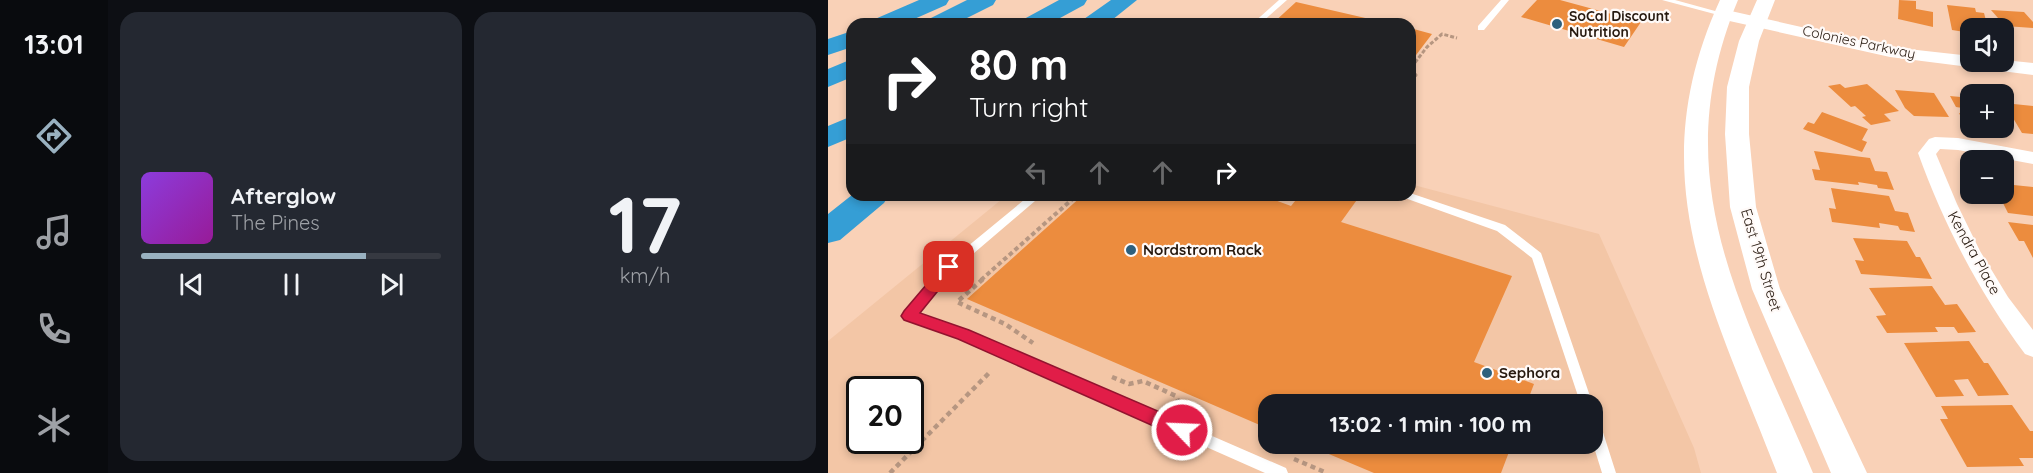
<!DOCTYPE html>
<meta charset="utf-8">
<style>
body{margin:0;font-family:Quicksand,sans-serif;background:#242831;color:#f1f3f6;height:100vh;display:flex;flex-direction:column;font-size:22px;white-space:nowrap}
*{box-sizing:border-box;margin:0}
p{font-size:20px;color:#9ea1a6}
.icon{flex:none;width:33px;height:33px;fill:none;stroke:currentColor;stroke-width:2;stroke-linecap:round;stroke-linejoin:round}
.map{position:relative;flex:1;overflow:hidden}
.details{display:flex;flex-direction:column;gap:12px;padding:12px;background:#0d0f14;width:720px}
.details>*{flex:none}
.guide{position:absolute;left:18px;top:18px;width:570px;height:183px;border-radius:18px;box-shadow:0 3px 9px #0003;background:#202124;color:#fff;overflow:hidden}
.controls{position:absolute;left:1132px;top:18px;display:grid;gap:12px}
.controls a{display:grid;place-items:center;width:54px;height:54px;border-radius:12px;background:#171b24;box-shadow:0 3px 9px #0003;font-size:30px}
.speed{position:absolute;left:18px;top:376px;display:flex;gap:12px;font-size:30px;font-weight:700;text-align:center}
.speed>*{display:grid;place-content:center;width:78px;height:78px;border-radius:50%;background:#171b24;box-shadow:0 3px 9px #0003;line-height:1}
.speed .limit{border:3px solid #111;border-radius:9px;background:#fff;color:#111}
.pin{position:absolute;display:grid;place-items:center;width:51px;height:51px;color:#fff;margin:-26px;border-radius:12px;box-shadow:0 3px 9px #0006}
.me{position:absolute;width:66px;margin:-33px;rotate:294deg;stroke-linejoin:round;filter:drop-shadow(0 0 4px #0008)}
.turn{display:flex;align-items:center;gap:21px;height:126px;padding:0 24px;font-size:27px}
.turn .icon{width:78px;height:78px;stroke-width:2.5}
.turn b{display:block;font-size:42px;line-height:51px}
.lanes{display:flex;align-items:center;height:57px;padding:0 24px;background:#0003;justify-content:center;gap:30px;direction:ltr}
.lanes .off{opacity:.35}
.details .card{flex:1;display:flex;flex-direction:column;justify-content:center;gap:9px;min-width:0;padding:0 21px;border-radius:18px;background:#242831}
.details .dial{align-items:center;gap:0}
.dial b{font-size:78px;line-height:1}
.song{display:flex;align-items:center;gap:18px}
.cover{width:72px;height:72px;border-radius:9px;background:linear-gradient(135deg,hsl(270 70% 55%),hsl(300 70% 35%))}
.played{height:6px;border-radius:3px;background:linear-gradient(90deg,#99b1c0 75%,#363941 75%)}
.keys{display:flex;justify-content:space-around;direction:ltr}
.details .tiles{flex:1;display:grid;gap:12px;grid-template-columns:repeat(2,1fr)}
.trip{position:absolute;left:430px;top:394px;width:345px;height:60px;border-radius:18px;background:#171b24;box-shadow:0 3px 9px #0003;font-weight:800;line-height:60px;text-align:center}
main{display:flex;flex:1;min-height:0}
.dock{display:flex;flex-direction:column;width:108px;justify-content:space-around;align-items:center;background:#090b0e;color:#9ea1a6}
.dock .icon{width:42px;height:42px}
.dock .current{color:#99b1c0}
.dock b{font-size:27px;color:#f1f3f6}
.map>svg:first-child{display:block}
.built{fill:#f3c6a6;fill-rule:evenodd}
.building{fill:#ec8c3e}
.lines{fill:none;stroke-linecap:round;stroke-linejoin:round}
.path-far2{stroke:#b69681;stroke-width:3;stroke-dasharray:4 2;stroke-linecap:butt}
.path-far1{stroke:#b69681;stroke-width:4;stroke-dasharray:4.5 3;stroke-linecap:butt}
.path{stroke:#b69681;stroke-width:4.5;stroke-dasharray:5 4;stroke-linecap:butt}
.service{fill:#fff;fill-rule:evenodd}
.minor{fill:#fff;fill-rule:evenodd}
.tertiary{fill:#fff;fill-rule:evenodd}
.secondary{fill:#fff;fill-rule:evenodd}
.motorway{fill:#359ed5;fill-rule:evenodd}
.route{fill:#e11d48;stroke:#92132f;stroke-width:1.5}
.poi-dot{fill:#2d607d;stroke:#fffaf8;stroke-width:2}
.labels{text-anchor:middle;stroke-width:4.5;stroke-linejoin:round;paint-order:stroke}
.far-poi-label{font-size:14px;font-weight:bold;fill:#27190f;stroke:#fffaf8;text-anchor:start}
.far-street-label{font-size:14px;fill:#27190f;stroke:#fffaf8}
.poi-label{font-size:15px;font-weight:bold;fill:#27190f;stroke:#fffaf8;text-anchor:start}
.street-label{font-size:15px;fill:#27190f;stroke:#fffaf8}
</style>
<main>
<nav class="dock">
<b>13:01</b>
<svg class="icon current" aria-label="directions" viewBox="0 0 24 24"><path d="M12 3l9 9-9 9-9-9zM9 14v-3h6M13 9l2 2-2 2"/></svg>
<svg class="icon" aria-label="music" viewBox="0 0 24 24"><path d="M9 18V5l10-2v13"/><circle cx="6" cy="18" r="3"/><circle cx="16" cy="16" r="3"/></svg>
<svg class="icon" aria-label="phone" viewBox="0 0 24 24"><path d="M5 4h4l2 5-3 2q2 4 5 5l2-3 5 2v4C11 20 4 13 5 4z"/></svg>
<svg class="icon" aria-label="climate" viewBox="0 0 24 24"><path d="M12 3v18M4 7l16 10M4 17L20 7"/></svg>
</nav>
<section class="details">
<div class="tiles">
<div class="card">
<div class="song"><i class="cover"></i><div><b>Afterglow</b><p>The Pines</p></div></div>
<div class="played"></div>
<div class="keys"><svg class="icon" aria-label="previous" viewBox="0 0 24 24"><path d="M18 5L8 12l10 7zM5 5v14"/></svg><svg class="icon" aria-label="pause" viewBox="0 0 24 24"><path d="M8 5v14M16 5v14"/></svg><svg class="icon" aria-label="next" viewBox="0 0 24 24"><path d="M6 5l10 7-10 7zM19 5v14"/></svg></div>
</div>
<div class="card dial"><b>17</b><p>km/h</p></div>
</div>
</section>
<div class="map">
<svg width="1205" height="473" viewBox="0 0 1205 473">
<rect width="100%" height="100%" fill="#f9d1b7"/>
<path class="built" d="M582 184 771 234 866 448 873 473H0V341L179 195H582ZM32 390H82V441H32ZM441 405H765V444H441Z"/>
<path class="building" d="M709 0H732L813 22 796 47 693 17Z
M1071 0 1088 1V9L1105 12V27L1070 19Z
M468 2 559 23V24H444Z
M1119 5 1147 8 1148 12 1156 13 1160 28H1143V33L1124 30Z
M1163 10 1196 12 1205 22V28L1177 26Z
M582 28 604 34 582 63Z
M1012 84 1017 88 1039 84 1071 111 1056 114 1063 121 1043 125 1034 117 1038 116 1027 106 1023 107 1000 86Z
M1067 90 1106 93 1121 117 1086 116 1077 108Z
M1122 96 1143 98V112L1141 109 1128 107Z
M1176 103 1205 106V134L1194 133Z
M994 112 1040 129 1034 140 1039 142 1034 152 975 129 980 122 986 124Z
M1131 113 1143 115V127H1138Z
M986 151 1042 158 1047 171 1059 172 1066 190 1050 188 1049 185 1030 182 1031 185 987 180 984 169 992 170Z
M1176 184 1205 187V216L1180 213 1172 197 1167 194H1176Z
M1003 188 1061 196 1067 211 1080 213 1087 232 1072 230 1070 226 1051 223 1052 228 1004 222 1001 208 1008 209Z
M255 195H433L463 206 472 195 531 197 513 222 684 276 646 362 706 384 698 405H441V429L139 299Z
M1180 222 1205 225V258L1196 241H1191Z
M1025 238 1079 241 1088 257H1092L1104 279 1033 274 1027 260 1036 261Z
M1104 286 1117 305 1129 304 1148 332 1130 333 1126 327H1107L1110 332 1059 333 1048 316 1058 315 1041 288Z
M1141 341 1156 363H1160L1181 395 1150 396 1140 379 1126 380 1136 396 1108 397 1076 343Z
M1184 405 1202 431H1205V458H1191L1196 466 1139 467 1112 419H1120L1113 406Z
M477 444H684L673 473H546Z"/>
<g class="lines">
<path class="path-far2" d="M582 87 588 75 582 69 599 47 614 34 629 38"/>
<path class="path-far1" d="M153 280 249 195"/>
<path class="path" d="M155 279 129 302 177 324 205 343
M284 377 301 384 315 381 348 396 353 408
M466 459 499 473
M62 473 162 372"/>
<path class="service" d="M451 0H459L432 24H424Z
M673 0H681L656 30H650V26Z
M834 0H847L898 14 894 16Z
M582 193 677 225 713 253 765 405V406L753 405 704 258 669 231 574 197 573 195H582Z
M202 195H214L125 271 90 314 140 330 458 468 460 473H437L132 338 77 319 75 316 77 313 117 265Z
M765 417 770 419 772 423 788 473H774L765 444Z"/>
<path class="minor" d="M1107 137 1130 138 1205 152V164L1130 150 1112 149 1108 154 1129 204 1152 251 1180 297 1205 330V357L1197 354C1151 292 1116 225 1090 153L1101 139Z"/>
<path class="tertiary" d="M894 9 1062 47 1143 56V62L1176 60 1205 63V75L1062 57 888 18 886 14Z"/>
<path class="secondary" d="M892 0H910C835 181 916 309 985 473H949C885 306 810 179 892 0Z
M929 0H947L931 41 921 87V134L928 207 952 289 1039 473H1003L924 289 902 207 897 134 899 87 911 41Z"/>
<path class="motorway" d="M91 0H121L118 5 75 24H43L47 19Z
M139 0H168L165 5 127 24H97L101 19Z
M231 0H259L256 5 221 24H192L196 19Z
M283 0H309L279 24H252L256 19Z
M24 31V47L0 55V39Z
M24 59V77L0 87V69Z
M24 116V137L0 147V126Z
M24 195H61L56 203 12 240 0 243V214Z"/>
</g>
<path class="route" d="M121 262 126 264 128 267 126 271 92 313 141 330 360 424 363 430 360 436 354 438 348 436 130 339 76 320 73 316 76 311 116 264Z"/>
<g class="poi-dot">
<circle cx="729" cy="24" r="6"/>
<circle cx="303" cy="250" r="6"/>
<circle cx="659" cy="373" r="6"/>
</g>
<g class="labels">
<g class="far-poi-label">
<text x="741" y="21">SoCal Discount<tspan x="741" dy="16">Nutrition</tspan></text>
</g>
<g class="far-street-label">
<text transform="translate(1031 42) rotate(12)" y="5">Colonies Parkway</text>
</g>
<g class="poi-label">
<text x="315" y="255">Nordstrom Rack</text>
<text x="671" y="378">Sephora</text>
</g>
<g class="street-label">
<text transform="translate(1146 253) rotate(61)" y="5">Kendra Place</text>
<text transform="translate(933 260) rotate(73)" y="5">East 19th Street</text>
</g>
</g>
</svg>
<div class="controls">
<a><svg class="icon" aria-label="sound" viewBox="0 0 24 24"><path d="M4 9h4l5-4v14l-5-4H4zM17 9q2 3 0 6"/></svg></a>
<a>+</a>
<a>−</a>
</div>
<div class="speed"><div class="limit">20</div></div>
<div class="pin" style="left:121px;top:267px;background:#d93025"><svg class="icon" aria-label="arrive" viewBox="0 0 24 24"><path d="M6 21V4h12l-3 4 3 4H6"/></svg></div>
<svg class="me" style="left:354px;top:430px" viewBox="-20 -20 40 40"><circle r="17" fill="#e11d48" stroke="#fff" stroke-width="3"/><path d="M0-11L8 9 0 5-8 9z" fill="#fff"/></svg>
<div class="trip">13:02 · 1 min · 100 m</div>
<div class="guide">
<div class="turn"><svg class="icon" aria-label="right" viewBox="0 0 24 24"><path d="M7 20v-9h11M14 6l5 5-5 5"/></svg><div><b>80 m</b>Turn right</div></div>
<div class="lanes"><svg class="icon off" aria-label="left" viewBox="0 0 24 24"><path d="M17 20v-9H6M10 6l-5 5 5 5"/></svg><svg class="icon off" aria-label="ahead" viewBox="0 0 24 24"><path d="M12 20V5M6 11l6-6 6 6"/></svg><svg class="icon off" aria-label="ahead" viewBox="0 0 24 24"><path d="M12 20V5M6 11l6-6 6 6"/></svg><svg class="icon" aria-label="right" viewBox="0 0 24 24"><path d="M7 20v-9h11M14 6l5 5-5 5"/></svg></div>
</div>
</div>
</main>
